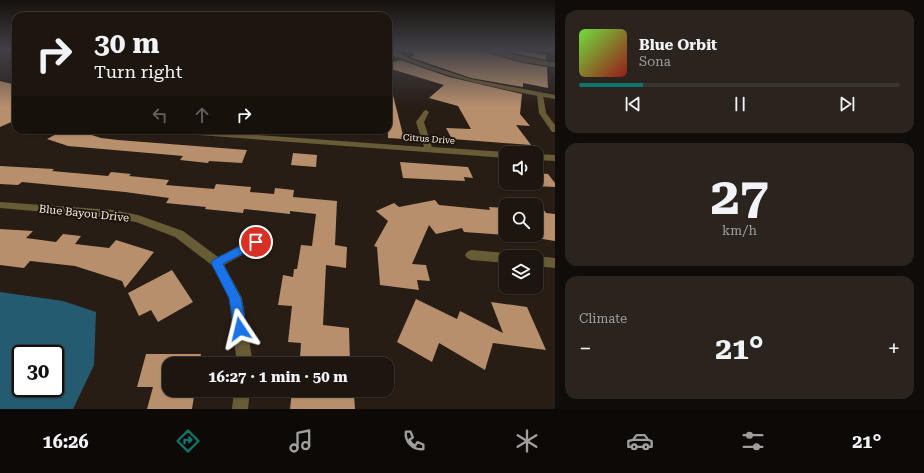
<!DOCTYPE html>
<meta charset="utf-8">
<style>
body{margin:0;font-family:"Roboto Serif",serif;background:#2a231e;color:#f1f3f6;height:100vh;display:flex;flex-direction:column;font-size:15px;white-space:nowrap}
*{box-sizing:border-box;margin:0}
p{font-size:13px;color:#a09f9f}
.icon{flex:none;width:22px;height:22px;fill:none;stroke:currentColor;stroke-width:2;stroke-linecap:round;stroke-linejoin:round}
.map{position:relative;flex:1;overflow:hidden}
.side{display:flex;flex-direction:column;gap:10px;padding:10px;background:#100c09;width:369px}
.side>*{flex:none}
.top-card{position:absolute;left:12px;top:12px;width:380px;height:122px;border-radius:12px;box-shadow:0 1px 3px #0004,0 0 0 1px #3b3530;background:#1d1610;color:#f1f3f6;overflow:hidden}
.buttons{position:absolute;left:499px;top:146px;display:grid;gap:8px}
.buttons a{display:grid;place-items:center;width:44px;height:44px;border-radius:8px;background:#1d1610;box-shadow:0 1px 3px #0004,0 0 0 1px #3b3530;font-size:20px}
.speed{position:absolute;left:12px;top:345px;display:flex;gap:8px;font-size:20px;font-weight:700;text-align:center}
.speed>*{display:grid;place-content:center;width:52px;height:52px;border-radius:50%;background:#1d1610;box-shadow:0 1px 3px #0004,0 0 0 1px #3b3530;line-height:1}
.speed .limit{border:2px solid #111;border-radius:6px;background:#fff;color:#111}
.pin{position:absolute;display:grid;place-items:center;width:34px;height:34px;color:#fff;margin:-17px;border:2px solid #fff;border-radius:50%;box-shadow:0 1px 4px #0007}
.me{position:absolute;width:44px;margin:-22px;rotate:350deg;stroke-linejoin:round;filter:drop-shadow(0 0 3px #0008)}
.turn{display:flex;align-items:center;gap:14px;height:84px;padding:0 16px;font-size:18px}
.turn .icon{width:52px;height:52px;stroke-width:2.5}
.turn b{display:block;font-size:28px;line-height:34px}
.lanes{display:flex;align-items:center;height:38px;padding:0 16px;background:#0003;justify-content:center;gap:20px;direction:ltr}
.lanes .off{opacity:.35}
.big{font-size:30px;font-weight:700;line-height:1.1}
.side .card{flex:1;display:flex;flex-direction:column;justify-content:center;gap:6px;min-width:0;padding:0 14px;border-radius:12px;background:#2a231e}
.side .dial{align-items:center;gap:0}
.dial b{font-size:52px;line-height:1}
.song{display:flex;align-items:center;gap:12px}
.cover{width:48px;height:48px;border-radius:6px;background:linear-gradient(135deg,hsl(100 70% 55%),hsl(0 70% 35%))}
.played{height:4px;border-radius:2px;background:linear-gradient(90deg,#0f766e 20%,#3b3530 20%)}
.keys{display:flex;justify-content:space-around;direction:ltr}
.heat{display:flex;justify-content:space-between;align-items:center;font-size:22px;direction:ltr}
.trip{position:absolute;left:162px;top:357px;width:232px;height:40px;border-radius:12px;background:#1d1610;box-shadow:0 1px 3px #0004,0 0 0 1px #3b3530;font-weight:700;line-height:40px;text-align:center}
.dock{display:flex;height:64px;justify-content:space-around;align-items:center;background:#0c0906;color:#a09f9f}
.dock .icon{width:28px;height:28px}
.dock .selected{color:#0f766e}
.dock b{font-size:18px;color:#f1f3f6}
main{display:flex;flex:1;min-height:0}
.map>svg:first-child{display:block}
.water{fill:#245b71;fill-rule:evenodd}
.building{fill:#b78f6d}
.lines{fill:none;stroke-linecap:round;stroke-linejoin:round}
.minor{fill:#685c36;fill-rule:evenodd}
.tertiary{fill:#685c36;fill-rule:evenodd}
.route{fill:#1a73e8;stroke:#114b97}
.labels{text-anchor:middle;stroke-width:4;stroke-linejoin:round;paint-order:stroke}
.far-street-label{font-size:9px;fill:#f8f1eb;stroke:#1d140c}
.street-label{font-size:11px;fill:#f8f1eb;stroke:#1d140c}
</style>
<main>
<div class="map">
<svg width="555" height="409" viewBox="0 0 555 409">
<rect width="100%" height="100%" fill="#271d15"/>
<path class="water" d="M0 292 63 301 96 312 94 365 73 409H0ZM21 354H55V388H21Z"/>
<path class="building" d="M406 49H471L523 63 547 67 548 88 523 83V87L471 78 410 57 416 55 405 51Z
M493 49H509L546 55V60Z
M400 60 449 77 522 94 520 114 530 126 516 125 531 145 452 139 446 128 471 129 458 106 429 98 444 85 388 68V64Z
M0 81 16 85V120L0 127Z
M388 91H392L404 139 388 138Z
M64 130H76L101 138 118 140 247 150 242 163 209 161 208 163 180 160 183 156 68 146 47 139Z
M293 153 317 155 316 167 291 165Z
M400 162 468 167 473 178 464 177 465 181 403 178Z
M0 166 54 169 52 171 108 176 111 172 131 174 129 176 169 180 166 185 214 189 216 184 251 187 250 192 274 194 275 188 294 190 293 197 337 201 335 245 347 247 346 268 326 265 323 325 349 328 350 364 300 358 301 343 288 342 292 306 278 305 283 275 293 277 294 269H297L301 245 312 246 316 214 290 211V214L244 209 243 213 205 209 206 207 166 203 169 198 125 192 22 182 18 185 0 184Z
M536 173 548 174 555 183V187L536 186Z
M536 198 546 213 555 214V241L536 238Z
M435 200 439 205 490 210 489 207 506 208V235L464 232 462 228 436 234 429 225 412 264 426 265 430 281 417 280 419 290 380 285 377 247 374 246 388 221 376 211 394 203 399 207Z
M0 229 33 231 26 238 56 242 63 234 81 236 75 244 109 248 116 240 154 252 125 288 122 281 75 266 30 261 24 268 0 265Z
M172 270 193 302 158 322 151 310 139 316 128 293Z
M416 299 457 319 460 311 503 333 491 302 527 307 546 350 493 343 485 370 439 343 432 362 397 342Z
M146 354H201L199 364H169V390H195L192 409H147L153 387H137Z
M292 390H324L354 395 355 409H290Z"/>
<g class="lines">
<path class="minor" d="M472 49H483L555 63V67L523 62Z
M540 93 543 95 546 113 555 125V132H552L539 113 537 95Z
M426 110 429 112 424 122 432 147 506 152 508 153H506V158L158 132 154 130H190L424 147 416 122 424 111Z
M536 154 555 155V161L536 160Z
M0 202 113 210 138 215 183 231 218 257 252 239H260L262 242 260 245 224 265 242 298 253 364H237L229 298 213 266 175 237 136 222 113 218 0 208Z
M471 250 506 253 511 257H506V263L471 260 467 258 465 255 467 252Z
M536 256 555 258V268L536 266V257H534Z
M234 390H250L248 409H232Z"/>
<path class="tertiary" d="M388 50 430 66 471 79 555 95V99C498 89 441 77 388 53Z"/>
</g>
<linearGradient id="sky" x2="0" y2="1"><stop stop-color="#15100c"/><stop offset="0.46" stop-color="#414046"/><stop offset="1" stop-color="#414046" stop-opacity="0"/></linearGradient>
<rect width="555" height="107" fill="url(#sky)"/>
<path class="route" d="M256 238 261 242 260 245 223 264 241 298 247 329 245 333 240 335 236 333 234 329 229 298 211 263 213 260Z"/>
<g class="labels">
<g class="far-street-label">
<text transform="translate(429 139) rotate(4)" y="3">Citrus Drive</text>
</g>
<g class="street-label">
<text transform="translate(84 213) rotate(6)" y="4">Blue Bayou Drive</text>
</g>
</g>
</svg>
<div class="buttons">
<a><svg class="icon" aria-label="sound" viewBox="0 0 24 24"><path d="M4 9h4l5-4v14l-5-4H4zM17 9q2 3 0 6"/></svg></a>
<a><svg class="icon" aria-label="search" viewBox="0 0 24 24"><circle cx="10" cy="10" r="6"/><path d="M15 15l6 6"/></svg></a>
<a><svg class="icon" aria-label="layers" viewBox="0 0 24 24"><path d="M12 4l9 5-9 5-9-5zM3 14l9 5 9-5"/></svg></a>
</div>
<div class="speed"><div class="limit">30</div></div>
<div class="pin" style="left:256px;top:242px;background:#d93025"><svg class="icon" aria-label="arrive" viewBox="0 0 24 24"><path d="M6 21V4h12l-3 4 3 4H6"/></svg></div>
<svg class="me" style="left:240px;top:329px" viewBox="-20 -20 40 40"><path d="M0-17L14 15 0 8-14 15z" fill="#1a73e8" stroke="#fff" stroke-width="4"/></svg>
<div class="trip">16:27 · 1 min · 50 m</div>
<div class="top-card">
<div class="turn"><svg class="icon" aria-label="right" viewBox="0 0 24 24"><path d="M7 20v-9h11M14 6l5 5-5 5"/></svg><div><b>30 m</b>Turn right</div></div>
<div class="lanes"><svg class="icon off" aria-label="left" viewBox="0 0 24 24"><path d="M17 20v-9H6M10 6l-5 5 5 5"/></svg><svg class="icon off" aria-label="ahead" viewBox="0 0 24 24"><path d="M12 20V5M6 11l6-6 6 6"/></svg><svg class="icon" aria-label="right" viewBox="0 0 24 24"><path d="M7 20v-9h11M14 6l5 5-5 5"/></svg></div>
</div>
</div>
<section class="side">
<div class="card">
<div class="song"><i class="cover"></i><div><b>Blue Orbit</b><p>Sona</p></div></div>
<div class="played"></div>
<div class="keys"><svg class="icon" aria-label="previous" viewBox="0 0 24 24"><path d="M18 5L8 12l10 7zM5 5v14"/></svg><svg class="icon" aria-label="pause" viewBox="0 0 24 24"><path d="M8 5v14M16 5v14"/></svg><svg class="icon" aria-label="next" viewBox="0 0 24 24"><path d="M6 5l10 7-10 7zM19 5v14"/></svg></div>
</div>
<div class="card dial"><b>27</b><p>km/h</p></div>
<div class="card"><p>Climate</p>
<div class="heat"><a>−</a><b class="big">21°</b><a>+</a></div>
</div>
</section>
</main>
<nav class="dock">
<b>16:26</b>
<svg class="icon selected" aria-label="directions" viewBox="0 0 24 24"><path d="M12 3l9 9-9 9-9-9zM9 14v-3h6M13 9l2 2-2 2"/></svg>
<svg class="icon" aria-label="music" viewBox="0 0 24 24"><path d="M9 18V5l10-2v13"/><circle cx="6" cy="18" r="3"/><circle cx="16" cy="16" r="3"/></svg>
<svg class="icon" aria-label="phone" viewBox="0 0 24 24"><path d="M5 4h4l2 5-3 2q2 4 5 5l2-3 5 2v4C11 20 4 13 5 4z"/></svg>
<svg class="icon" aria-label="climate" viewBox="0 0 24 24"><path d="M12 3v18M4 7l16 10M4 17L20 7"/></svg>
<svg class="icon" aria-label="car" viewBox="0 0 24 24"><path d="M5 17H2v-5l4-1 3-4h7l3 4 3 1v5h-3M9 17h6M6 11h13"/><circle cx="7" cy="17" r="2"/><circle cx="17" cy="17" r="2"/></svg>
<svg class="icon" aria-label="filters" viewBox="0 0 24 24"><path d="M4 7h16M4 17h16"/><circle cx="9" cy="7" r="2"/><circle cx="15" cy="17" r="2"/></svg>
<b>21°</b>
</nav>
